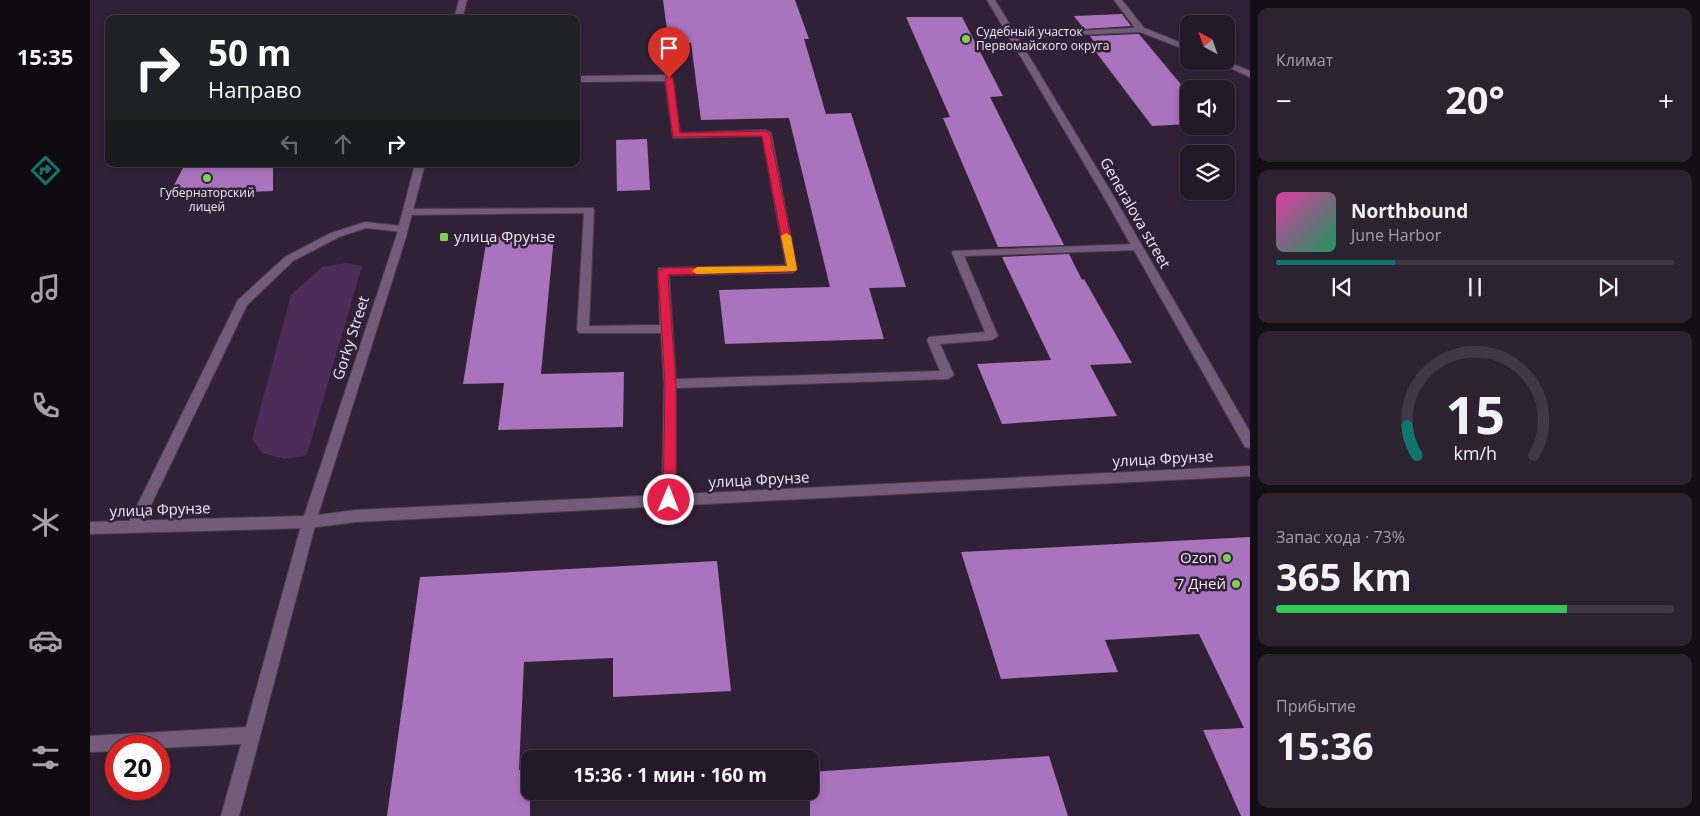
<!DOCTYPE html>
<html lang="ru">
<meta charset="utf-8">
<style>
body{margin:0;font-family:"Open Sans",sans-serif;background:#2c2230;color:#f1f3f6;height:100vh;display:flex;flex-direction:column;font-size:19px;white-space:nowrap}
*{box-sizing:border-box;margin:0}
p{font-size:16px;color:#a3a0a8}
.icon{flex:none;width:28px;height:28px;fill:none;stroke:currentColor;stroke-width:2;stroke-linecap:round;stroke-linejoin:round}
.map{position:relative;flex:1;overflow:hidden}
.sheet{display:flex;flex-direction:column;gap:8px;padding:8px;background:#140e16;width:450px}
.sheet>*{flex:none}
.guide{position:absolute;left:15px;top:15px;width:475px;height:152px;border-radius:10px;box-shadow:0 2px 8px #0003,0 0 0 1px #413845;background:#202124;color:#fff;overflow:hidden}
.needle{width:32px;rotate:319deg}
.buttons{position:absolute;left:1090px;top:15px;display:grid;gap:10px}
.buttons a{display:grid;place-items:center;width:55px;height:55px;border-radius:10px;background:#241928;box-shadow:0 2px 8px #0003,0 0 0 1px #413845;font-size:25px}
.speed{position:absolute;left:15px;top:735px;display:flex;gap:10px;font-size:25px;font-weight:700;text-align:center}
.speed>*{display:grid;place-content:center;width:65px;height:65px;border-radius:50%;background:#241928;box-shadow:0 2px 8px #0003,0 0 0 1px #413845;line-height:1}
.speed .limit{border:8px solid #d22;background:#fff;color:#111}
.pin{position:absolute;display:grid;place-items:center;width:42px;height:42px;color:#fff;margin:-51px -21px;border-radius:50% 50% 50% 0;rotate:-45deg;box-shadow:0 0 5px #0007}
.pin .icon{rotate:45deg}
.me{position:absolute;width:55px;margin:-28px;rotate:1deg;stroke-linejoin:round;filter:drop-shadow(0 0 4px #0008)}
.turn{display:flex;align-items:center;gap:18px;height:105px;padding:0 20px;font-size:22px}
.turn .icon{width:65px;height:65px;stroke-width:2.5}
.turn b{display:block;font-size:35px;line-height:42px}
.lanes{display:flex;align-items:center;height:48px;padding:0 20px;background:#0003;justify-content:center;gap:25px;direction:ltr}
.lanes .off{opacity:.35}
.big{font-size:38px;font-weight:700;line-height:1.1}
.sheet .tile{flex:1;display:flex;flex-direction:column;justify-content:center;gap:8px;min-width:0;padding:0 18px;border-radius:10px;background:#2c2230}
.sheet .dial{align-items:center;gap:0}
.dial svg{height:130px;overflow:visible;fill:none;stroke:#413845;stroke-width:7;stroke-linecap:round;text-anchor:middle}
.dial text{fill:#f1f3f6;stroke:none}
.song{display:flex;align-items:center;gap:15px}
.cover{width:60px;height:60px;border-radius:8px;background:linear-gradient(135deg,hsl(320 70% 55%),hsl(150 70% 35%))}
.played{height:5px;border-radius:2px;background:linear-gradient(90deg,#0f766e 30%,#413845 30%)}
.keys{display:flex;justify-content:space-around;direction:ltr}
.heat{display:flex;justify-content:space-between;align-items:center;font-size:28px;direction:ltr}
.charge{height:8px;border-radius:4px;background:linear-gradient(90deg,#34c759 73%,#413845 0)}
.trip{position:absolute;left:431px;top:750px;width:298px;height:50px;border-radius:10px;background:#241928;box-shadow:0 2px 8px #0003,0 0 0 1px #413845;font-weight:700;line-height:50px;text-align:center}
main{display:flex;flex:1;min-height:0}
.tab-bar{display:flex;flex-direction:column;width:90px;justify-content:space-around;align-items:center;background:#0e0a10;color:#a3a0a8}
.tab-bar .icon{width:35px;height:35px}
.tab-bar .active{color:#0f766e}
.tab-bar b{font-size:22px;color:#f1f3f6}
.map>svg:first-child{display:block}
.green{fill:#4e2c59}
.building{fill:#a974bd}
.lines{fill:none;stroke-linecap:round;stroke-linejoin:round}
.service-casing{stroke:#4b3d51;stroke-width:2}
.minor-casing{stroke:#4b3d51;stroke-width:2}
.service{fill:#725c7a;fill-rule:evenodd}
.minor{fill:#725c7a;fill-rule:evenodd}
.route{fill:#e11d48;stroke:#92132f}
.slow{fill:#f59e0b}
.poi-dot{fill:#7dd154;stroke:#302136;stroke-width:2}
.labels{text-anchor:middle;stroke-width:5;stroke-linejoin:round;paint-order:stroke}
.far-poi-label{font-size:12px;fill:#f0e6f4;stroke:#302136;text-anchor:start}
.street-label{font-size:15px;fill:#f0e6f4;stroke:#302136}
.poi-label{font-size:15px;fill:#f0e6f4;stroke:#302136;text-anchor:end}
</style>
<main>
<nav class="tab-bar">
<b>15:35</b>
<svg class="icon active" aria-label="directions" viewBox="0 0 24 24"><path d="M12 3l9 9-9 9-9-9zM9 14v-3h6M13 9l2 2-2 2"/></svg>
<svg class="icon" aria-label="music" viewBox="0 0 24 24"><path d="M9 18V5l10-2v13"/><circle cx="6" cy="18" r="3"/><circle cx="16" cy="16" r="3"/></svg>
<svg class="icon" aria-label="phone" viewBox="0 0 24 24"><path d="M5 4h4l2 5-3 2q2 4 5 5l2-3 5 2v4C11 20 4 13 5 4z"/></svg>
<svg class="icon" aria-label="climate" viewBox="0 0 24 24"><path d="M12 3v18M4 7l16 10M4 17L20 7"/></svg>
<svg class="icon" aria-label="car" viewBox="0 0 24 24"><path d="M5 17H2v-5l4-1 3-4h7l3 4 3 1v5h-3M9 17h6M6 11h13"/><circle cx="7" cy="17" r="2"/><circle cx="17" cy="17" r="2"/></svg>
<svg class="icon" aria-label="filters" viewBox="0 0 24 24"><path d="M4 7h16M4 17h16"/><circle cx="9" cy="7" r="2"/><circle cx="15" cy="17" r="2"/></svg>
</nav>
<div class="map">
<svg width="1160" height="816" viewBox="0 0 1160 816">
<rect width="100%" height="100%" fill="#302136"/>
<path class="green" d="M255 263 272 266 217 455 195 459 172 453 162 439 201 295 232 267Z"/>
<path class="building" d="M573 0H705L719 39H714L736 114 761 113 816 287 779 288 794 339 635 344 629 290 740 287 699 118 611 120 601 43 579 44Z
M1032 14 1041 26 994 29 984 16Z
M816 17H872L913 96 900 97 974 245 908 247 853 118 860 117Z
M1049 34 1099 94V124L1062 126 999 43H1005L1000 36Z
M557 139 560 190 527 191 526 140Z
M95 164H183V191L79 195Z
M464 236 451 374 534 372 533 427 408 430 414 383 373 384 397 237Z
M979 254 992 280 994 279 1042 363 1000 365 1027 416 912 424 887 364 961 360 912 257Z
M1160 537V816H1151L1113 730 1154 728 1109 634 1015 640 1028 672 911 679 871 552Z
M627 561 641 691 523 697V658L434 662 429 770 440 769V816H297L330 577Z
M959 756 978 816H720V772Z"/>
<g class="lines">
<defs>
<path id="service" d="M1024 0H1032L1054 28 1099 46V51L1050 32 923 38 919 36 923 34 1045 28Z
M1125 61H1136L1160 71V77Z
M579 75 583 78 590 133 676 130 681 133 707 269 702 273 579 275 586 379 850 371 837 340 839 337 895 332 862 253 863 251 1047 244 1052 247 1047 250 874 256 908 336 902 340 850 344 864 375 858 379 586 388V500L584 504 579 506 574 504 572 500 574 384 571 333H489L487 330 494 213 317 215 312 212 317 209 503 208 504 210 499 326 570 325 568 271 569 268 696 265 672 136 583 138 575 81 486 82V76Z
M275 222 313 226 318 229 313 232 276 228 249 237 203 261 157 305 49 530 44 532 39 530 37 526 148 300 195 257 241 233Z
M219 516 224 518 226 522 149 816H131L151 744 69 748V746H26V751L0 752V736L156 727 212 522 214 518Z"/>
<path id="minor" d="M369 0H377L372 19H364Z
M897 0H905L1021 192 1160 432V448L1155 447 1011 192Z
M325 164H335L316 237 228 515 266 510 1160 466V476L266 522 219 528 0 534V522L214 516 306 237Z"/>
</defs>
<use href="#service" class="service-casing"/>
<use href="#minor" class="minor-casing"/>
<use href="#service" class="service"/>
<use href="#minor" class="minor"/>
</g>
<path class="route" d="M579 75 583 78 590 133 676 131 680 134 707 269 702 272 578 275 586 384V500L584 504 579 506 575 504 573 500 575 384 568 271 573 268 697 266 672 136 583 137 575 78Z"/>
<path class="slow" d="M696 233 701 236 707 269 706 271 607 274 602 271 607 267 697 266 691 236Z"/>
<g class="poi-dot">
<circle cx="876" cy="39" r="5"/>
<circle cx="117" cy="178" r="5"/>
<rect x="349" y="232" width="10" height="10" rx="2.5"/>
<circle cx="1137" cy="558" r="5"/>
<circle cx="1146" cy="584" r="5"/>
</g>
<g class="labels">
<g class="far-poi-label">
<text x="886" y="36">Судебный участок<tspan x="886" dy="14">Первомайского округа</tspan></text>
<text x="117" y="197" text-anchor="middle">Губернаторский<tspan x="117" dy="14">лицей</tspan></text>
</g>
<g class="street-label">
<text transform="translate(1045 213) rotate(60)" y="5">Generalova street</text>
<text transform="translate(261 338) rotate(-72)" y="5">Gorky Street</text>
<text transform="translate(1073 459) rotate(-3)" y="5">улица Фрунзе</text>
<text transform="translate(669 480) rotate(-3)" y="5">улица Фрунзе</text>
<text transform="translate(70 510) rotate(-2)" y="5">улица Фрунзе</text>
</g>
<g class="poi-label">
<text x="364" y="242" text-anchor="start">улица Фрунзе</text>
<text x="1127" y="563">Ozon</text>
<text x="1136" y="589">7 Дней</text>
</g>
</g>
</svg>
<div class="buttons">
<a><svg class="needle" viewBox="-14 -14 28 28"><path d="M0-13l5 13h-10z" fill="#e53935"/><path d="M0 13l5-13h-10z" fill="#a3a0a8"/></svg></a>
<a><svg class="icon" aria-label="sound" viewBox="0 0 24 24"><path d="M4 9h4l5-4v14l-5-4H4zM17 9q2 3 0 6"/></svg></a>
<a><svg class="icon" aria-label="layers" viewBox="0 0 24 24"><path d="M12 4l9 5-9 5-9-5zM3 14l9 5 9-5"/></svg></a>
</div>
<div class="speed"><div class="limit">20</div></div>
<div class="pin" style="left:579px;top:78px;background:#d93025"><svg class="icon" aria-label="arrive" viewBox="0 0 24 24"><path d="M6 21V4h12l-3 4 3 4H6"/></svg></div>
<svg class="me" style="left:579px;top:500px" viewBox="-20 -20 40 40"><circle r="17" fill="#e11d48" stroke="#fff" stroke-width="3"/><path d="M0-11L8 9 0 5-8 9z" fill="#fff"/></svg>
<div class="trip">15:36 · 1 мин · 160 m</div>
<div class="guide">
<div class="turn"><svg class="icon" aria-label="right" viewBox="0 0 24 24"><path d="M7 20v-9h11M14 6l5 5-5 5"/></svg><div><b>50 m</b>Направо</div></div>
<div class="lanes"><svg class="icon off" aria-label="left" viewBox="0 0 24 24"><path d="M17 20v-9H6M10 6l-5 5 5 5"/></svg><svg class="icon off" aria-label="ahead" viewBox="0 0 24 24"><path d="M12 20V5M6 11l6-6 6 6"/></svg><svg class="icon" aria-label="right" viewBox="0 0 24 24"><path d="M7 20v-9h11M14 6l5 5-5 5"/></svg></div>
</div>
</div>
<section class="sheet">
<div class="tile"><p>Климат</p>
<div class="heat"><a>−</a><b class="big">20°</b><a>+</a></div>
</div>
<div class="tile">
<div class="song"><i class="cover"></i><div><b>Northbound</b><p>June Harbor</p></div></div>
<div class="played"></div>
<div class="keys"><svg class="icon" aria-label="previous" viewBox="0 0 24 24"><path d="M18 5L8 12l10 7zM5 5v14"/></svg><svg class="icon" aria-label="pause" viewBox="0 0 24 24"><path d="M8 5v14M16 5v14"/></svg><svg class="icon" aria-label="next" viewBox="0 0 24 24"><path d="M6 5l10 7-10 7zM19 5v14"/></svg></div>
</div>
<div class="tile dial"><svg viewBox="0 0 100 80">
<path d="M14 69A42 42 0 1 1 86 69"/>
<path d="M14 69A42 42 0 0 1 8 51" stroke="#0f766e"/>
<text x="50" y="56" font-size="32" font-weight="700">15</text>
<text x="50" y="72" font-size="11">km/h</text>
</svg></div>
<div class="tile"><p>Запас хода · 73%</p><b class="big">365 km</b><div class="charge"></div></div>
<div class="tile"><p>Прибытие</p><b class="big">15:36</b></div>
</section>
</main>
